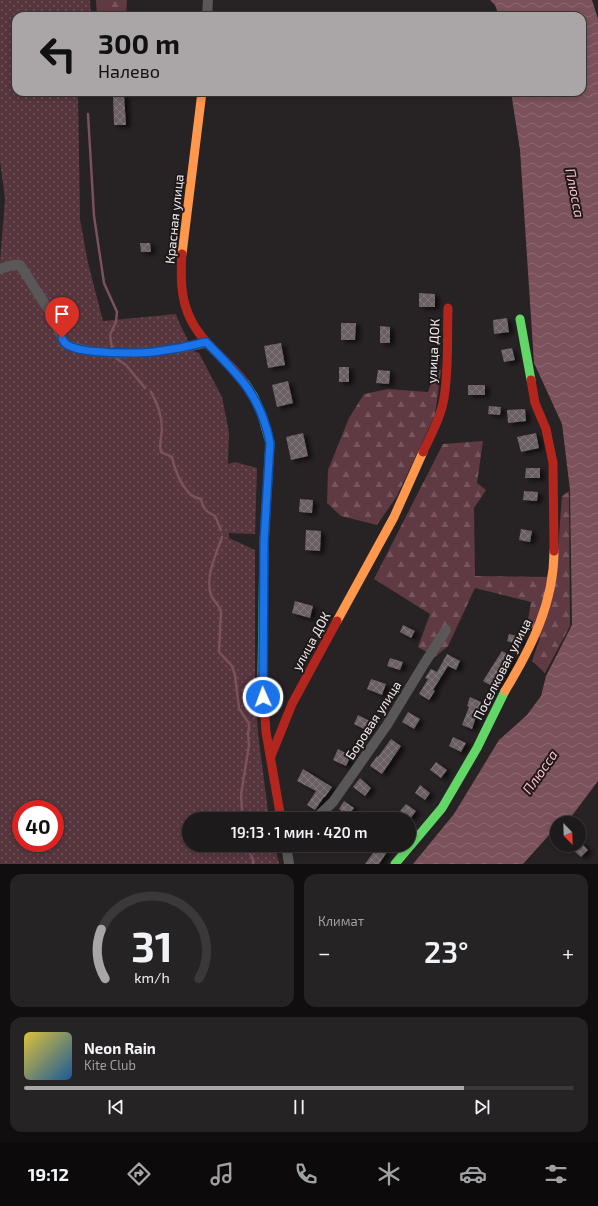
<!DOCTYPE html>
<html lang="ru">
<meta charset="utf-8">
<style>
body{margin:0;font-family:"Exo 2",sans-serif;background:#252324;color:#f1f3f6;height:100vh;display:flex;flex-direction:column;font-size:15px;white-space:nowrap}
*{box-sizing:border-box;margin:0}
p{font-size:13px;color:#a0a1a3}
.icon{flex:none;width:22px;height:22px;fill:none;stroke:currentColor;stroke-width:2;stroke-linecap:round;stroke-linejoin:round}
.map{position:relative;height:864px;overflow:hidden}
.details{display:flex;flex-direction:column;gap:10px;padding:10px;background:#100e0f;flex:1}
.details>*{flex:none}
.banner{position:absolute;left:12px;top:12px;width:574px;height:84px;border-radius:12px;box-shadow:0 2px 6px #0003,0 0 0 1px #3b383a;background:#aaa5a7;color:#111;overflow:hidden}
.needle{width:26px;rotate:157deg}
.buttons{position:absolute;left:550px;top:816px;display:grid;gap:8px}
.buttons a{display:grid;place-items:center;width:36px;height:36px;border-radius:50%;background:#1d1a1b;box-shadow:0 2px 6px #0003,0 0 0 1px #3b383a;font-size:20px}
.speed{position:absolute;left:12px;top:800px;display:flex;gap:8px;font-size:20px;font-weight:700;text-align:center}
.speed>*{display:grid;place-content:center;width:52px;height:52px;border-radius:50%;background:#1d1a1b;box-shadow:0 2px 6px #0003,0 0 0 1px #3b383a;line-height:1}
.speed .limit{border:6px solid #d22;background:#fff;color:#111}
.pin{position:absolute;display:grid;place-items:center;width:34px;height:34px;color:#fff;margin:-41px -17px;border-radius:50% 50% 50% 0;rotate:-45deg;box-shadow:0 0 4px #0007}
.pin .icon{rotate:45deg}
.me{position:absolute;width:44px;margin:-22px;rotate:358deg;stroke-linejoin:round;filter:drop-shadow(0 0 3px #0008)}
.turn{display:flex;align-items:center;gap:14px;height:84px;padding:0 20px;font-size:18px}
.turn .icon{width:52px;height:52px;stroke-width:2.5}
.turn b{display:block;font-size:28px;line-height:34px}
.big{font-size:30px;font-weight:600;line-height:1.1}
.details .widget{flex:1;display:flex;flex-direction:column;justify-content:center;gap:6px;min-width:0;padding:0 14px;border-radius:12px;background:#252324}
.details .dial{align-items:center;gap:0}
.dial svg{height:104px;overflow:visible;fill:none;stroke:#3b383a;stroke-width:7;stroke-linecap:round;text-anchor:middle}
.dial text{fill:#f1f3f6;stroke:none}
.song{display:flex;align-items:center;gap:12px}
.cover{width:48px;height:48px;border-radius:6px;background:linear-gradient(135deg,hsl(50 70% 55%),hsl(210 70% 35%))}
.played{height:4px;border-radius:2px;background:linear-gradient(90deg,#aaa5a7 80%,#3b383a 80%)}
.keys{display:flex;justify-content:space-around;direction:ltr}
.heat{display:flex;justify-content:space-between;align-items:center;font-size:22px;direction:ltr}
.details .tiles{flex:1;display:grid;gap:10px;grid-template-columns:1fr 1fr}
.widget:last-child{grid-column:span 2}
.trip{position:absolute;left:182px;top:812px;width:234px;height:40px;border-radius:20px;background:#1d1a1b;box-shadow:0 2px 6px #0003,0 0 0 1px #3b383a;font-weight:600;line-height:40px;text-align:center}
.tabs{display:flex;height:64px;justify-content:space-around;align-items:center;background:#0c0a0b;color:#a0a1a3}
.tabs .icon{width:28px;height:28px}
.tabs .current{color:#aaa5a7}
.tabs b{font-size:18px;color:#f1f3f6}
.map>svg:first-child{display:block}
.forest{fill:url(#forest-firs)}
.garden{fill:url(#garden-dots);fill-rule:evenodd}
.water{fill:url(#water-waves)}
.lines{fill:none;stroke-linecap:round;stroke-linejoin:round}
.stream{stroke:#7b515b;stroke-width:2.5}
.building{fill:url(#building-cross-hatch);filter:url(#shadow)}
.street{stroke:#595758;stroke-width:10}
.fast{stroke:#63d668;stroke-width:9}
.slow{stroke:#ff974d;stroke-width:9}
.jam{stroke:#b3261e;stroke-width:9}
.route-casing{stroke:#114b97;stroke-width:10}
.route{stroke:#1a73e8;stroke-width:7}
.labels{text-anchor:middle;stroke-width:4;stroke-linejoin:round;paint-order:stroke}
.street-label{font-size:13px;fill:#f1eced;stroke:#1f1819}
.water-label{font-size:14px;font-style:italic;fill:#fbbdca;stroke:#1f1819}
</style>
<div class="map">
<svg width="598" height="864" viewBox="0 0 598 864">
<defs>
<pattern id="forest-firs" width="22" height="20" patternUnits="userSpaceOnUse"><rect width="22" height="20" fill="#603a43"/><path d="M5 1l3.5 6h-7zM16 11l3.5 6h-7z" fill="#77575e"/></pattern>
<pattern id="garden-dots" width="8" height="8" patternUnits="userSpaceOnUse"><rect width="8" height="8" fill="#57363e"/><path d="M2 2h.1M6 6h.1" fill="none" stroke="#70535a" stroke-width="1.8" stroke-linecap="round"/></pattern>
<pattern id="water-waves" width="16" height="10" patternUnits="userSpaceOnUse"><rect width="16" height="10" fill="#7b515b"/><path d="M0 5q4-4 8 0t8 0" fill="none" stroke="#8e6a73"/></pattern>
<pattern id="building-cross-hatch" width="8" height="8" patternUnits="userSpaceOnUse"><rect width="8" height="8" fill="#6b5f62"/><path d="M0 0l8 8M0 8l8-8" fill="none" stroke="#817679"/></pattern>
<filter id="shadow"><feDropShadow dx="4.5" dy="2.5" stdDeviation="2" flood-color="#0009"/></filter>
</defs>
<rect width="100%" height="100%" fill="#272224"/>
<path class="forest" d="M96 0H127L126 16H97Z
M436 370H441L435 415 397 496 377 525 341 516 327 503 328 470 349 418 364 394 388 389 428 392Z
M483 441 477 483 486 490 474 508 475 576 556 577 562 496 569 491 570 626 545 673 532 661 540 638 527 625 531 602 475 588 448 646 435 657 418 647 430 614 374 579 443 444Z"/>
<path class="garden" d="M0 0H90L91 16H16V92H78L80 219 88 263 103 321 176 314C180 327 188 337 191 350L199 353 222 397 229 432 228 464 235 462 257 468 255 534 229 533V538L255 550V687L258 733 269 819H189V845H275L279 864H0V262L5 199 0 161ZM21 809H55V843H21Z"/>
<path class="water" d="M490 0H592L598 19V781L571 817 564 823H557V828L550 834 523 864H413L454 814 499 740 527 715 541 696 546 676 572 625 570 490 562 424 534 363 520 150 511 92H582V16H499L495 5Z"/>
<g class="lines">
<path class="stream" d="M88 114 94 216 104 283 117 312 116 322 110 335 112 348
M113 356 126 365 145 388
M151 392C158 404 162 415 162 430 161 438 159 445 161 452L172 457C174 469 181 485 190 494 192 496 197 498 201 499 203 509 207 512 215 516L221 530
M222 537C216 555 205 576 211 595 213 601 218 603 221 611L219 652 232 666 235 675 239 708 249 724V728L248 733 249 745 241 795 242 810 240 819
M245 845 253 859V864"/>
</g>
<path class="building" d="M124 95 126 125H114L113 96Z
M140 243H150L151 252H141Z
M419 293 435 294V307H419Z
M507 318 509 332 494 334 493 320Z
M341 323H356L355 340H341Z
M380 326 390 327V343H380Z
M281 343 285 365 268 368 264 346Z
M512 348 515 360 504 362 501 350Z
M339 367H349V382H339Z
M378 370 390 371 389 384 376 383Z
M288 381 293 403 277 407 272 385Z
M468 385H485V395H468Z
M489 406 501 407 500 415 488 414Z
M525 409 526 421 508 423 507 410Z
M303 433 308 456 291 460 286 437Z
M536 433 539 448 521 452 517 437Z
M526 468H540V478H525Z
M524 491 538 492 537 501 523 500Z
M300 499 313 500 312 513 299 512Z
M521 529 532 531 530 542 519 540Z
M306 530 321 531 320 551 305 550Z
M295 601 313 606 310 618 292 613Z
M403 625 415 631 411 638 400 632Z
M509 634 522 637 520 645 507 641Z
M502 651 513 657 495 688 483 681Z
M447 654 460 661 456 670 448 666 433 690 435 691 429 700 419 694 428 679 425 678 431 669 437 672Z
M390 658 403 662 400 670 387 666Z
M371 679 386 684 382 695 367 689Z
M470 697 481 702 472 729 462 725 469 707 467 706Z
M408 712 420 719 414 729 402 722Z
M358 715 370 721 366 730 354 724Z
M453 737 466 743 461 752 449 746Z
M391 739 401 746 382 774 370 766 377 756 378 757Z
M338 749 351 756 346 766 333 760Z
M436 762 447 770 441 778 430 770Z
M303 769 332 787 325 797H324L315 810 307 805 316 791 297 781Z
M360 778 371 788 365 796 353 787Z
M420 785 430 793 425 800 415 793Z
M344 801 354 808 348 816 339 809Z
M406 804 416 811 410 819 400 811Z
M580 842 588 850 581 857 573 850 577 845H579Z
M378 846 387 852 379 864H365Z"/>
<g class="lines">
<path class="street" d="M207 16 208 0
M0 269 13 265H20L50 312 65 344C103 360 167 352 206 343
M315 819 333 802 387 725 424 664 446 630
M286 845 289 864"/>
<path class="fast" d="M520 319 531 380
M245 383 254 397 262 415 270 443 264 542 262 675
M395 864 442 808 477 748 505 691"/>
<path class="slow" d="M182 254 202 92
M337 621 394 517 423 452
M505 691C531 648 554 603 554 551"/>
<path class="jam" d="M182 254C179 292 183 319 211 347 223 359 235 369 245 383
M531 380 535 403 546 429 553 463 554 551
M423 452C431 435 441 417 444 398 449 368 447 337 448 308
M262 675 266 732 281 819
M271 756 292 704 337 621"/>
</g>
<g class="lines">
<defs>
<path id="route" d="M62 338C63 340 64 342 65 343 77 355 143 354 160 351 176 349 191 346 206 342 239 375 261 396 270 443L264 542 263 697"/>
</defs>
<use href="#route" class="route-casing"/>
<use href="#route" class="route"/>
</g>
<g class="labels">
<g class="street-label">
<text transform="translate(174 219) rotate(-84)" y="5">Красная улица</text>
<text transform="translate(433 351) rotate(-87)" y="5">улица ДОК</text>
<text transform="translate(311 641) rotate(-61)" y="5">улица ДОК</text>
<text transform="translate(502 669) rotate(-63)" y="5">Поселковая улица</text>
<text transform="translate(373 720) rotate(-57)" y="5">Боровая улица</text>
</g>
<g class="water-label">
<text transform="translate(575 193) rotate(79)" y="5">Плюсса</text>
<text transform="translate(540 772) rotate(-55)" y="5">Плюсса</text>
</g>
</g>
</svg>
<div class="buttons">
<a><svg class="needle" viewBox="-14 -14 28 28"><path d="M0-13l5 13h-10z" fill="#e53935"/><path d="M0 13l5-13h-10z" fill="#a0a1a3"/></svg></a>
</div>
<div class="speed"><div class="limit">40</div></div>
<div class="pin" style="left:62px;top:338px;background:#d93025"><svg class="icon" aria-label="arrive" viewBox="0 0 24 24"><path d="M6 21V4h12l-3 4 3 4H6"/></svg></div>
<svg class="me" style="left:263px;top:697px" viewBox="-20 -20 40 40"><circle r="17" fill="#1a73e8" stroke="#fff" stroke-width="3"/><path d="M0-11L8 9 0 5-8 9z" fill="#fff"/></svg>
<div class="trip">19:13 · 1 мин · 420 m</div>
<div class="banner">
<div class="turn"><svg class="icon" aria-label="left" viewBox="0 0 24 24"><path d="M17 20v-9H6M10 6l-5 5 5 5"/></svg><div><b>300 m</b>Налево</div></div>
</div>
</div>
<section class="details">
<div class="tiles">
<div class="widget dial"><svg viewBox="0 0 100 80">
<path d="M14 69A42 42 0 1 1 86 69"/>
<path d="M14 69A42 42 0 0 1 11 31" stroke="#aaa5a7"/>
<text x="50" y="56" font-size="32" font-weight="700">31</text>
<text x="50" y="72" font-size="11">km/h</text>
</svg></div>
<div class="widget"><p>Климат</p>
<div class="heat"><a>−</a><b class="big">23°</b><a>+</a></div>
</div>
<div class="widget">
<div class="song"><i class="cover"></i><div><b>Neon Rain</b><p>Kite Club</p></div></div>
<div class="played"></div>
<div class="keys"><svg class="icon" aria-label="previous" viewBox="0 0 24 24"><path d="M18 5L8 12l10 7zM5 5v14"/></svg><svg class="icon" aria-label="pause" viewBox="0 0 24 24"><path d="M8 5v14M16 5v14"/></svg><svg class="icon" aria-label="next" viewBox="0 0 24 24"><path d="M6 5l10 7-10 7zM19 5v14"/></svg></div>
</div>
</div>
</section>
<nav class="tabs">
<b>19:12</b>
<svg class="icon current" aria-label="directions" viewBox="0 0 24 24"><path d="M12 3l9 9-9 9-9-9zM9 14v-3h6M13 9l2 2-2 2"/></svg>
<svg class="icon" aria-label="music" viewBox="0 0 24 24"><path d="M9 18V5l10-2v13"/><circle cx="6" cy="18" r="3"/><circle cx="16" cy="16" r="3"/></svg>
<svg class="icon" aria-label="phone" viewBox="0 0 24 24"><path d="M5 4h4l2 5-3 2q2 4 5 5l2-3 5 2v4C11 20 4 13 5 4z"/></svg>
<svg class="icon" aria-label="climate" viewBox="0 0 24 24"><path d="M12 3v18M4 7l16 10M4 17L20 7"/></svg>
<svg class="icon" aria-label="car" viewBox="0 0 24 24"><path d="M5 17H2v-5l4-1 3-4h7l3 4 3 1v5h-3M9 17h6M6 11h13"/><circle cx="7" cy="17" r="2"/><circle cx="17" cy="17" r="2"/></svg>
<svg class="icon" aria-label="filters" viewBox="0 0 24 24"><path d="M4 7h16M4 17h16"/><circle cx="9" cy="7" r="2"/><circle cx="15" cy="17" r="2"/></svg>
</nav>
